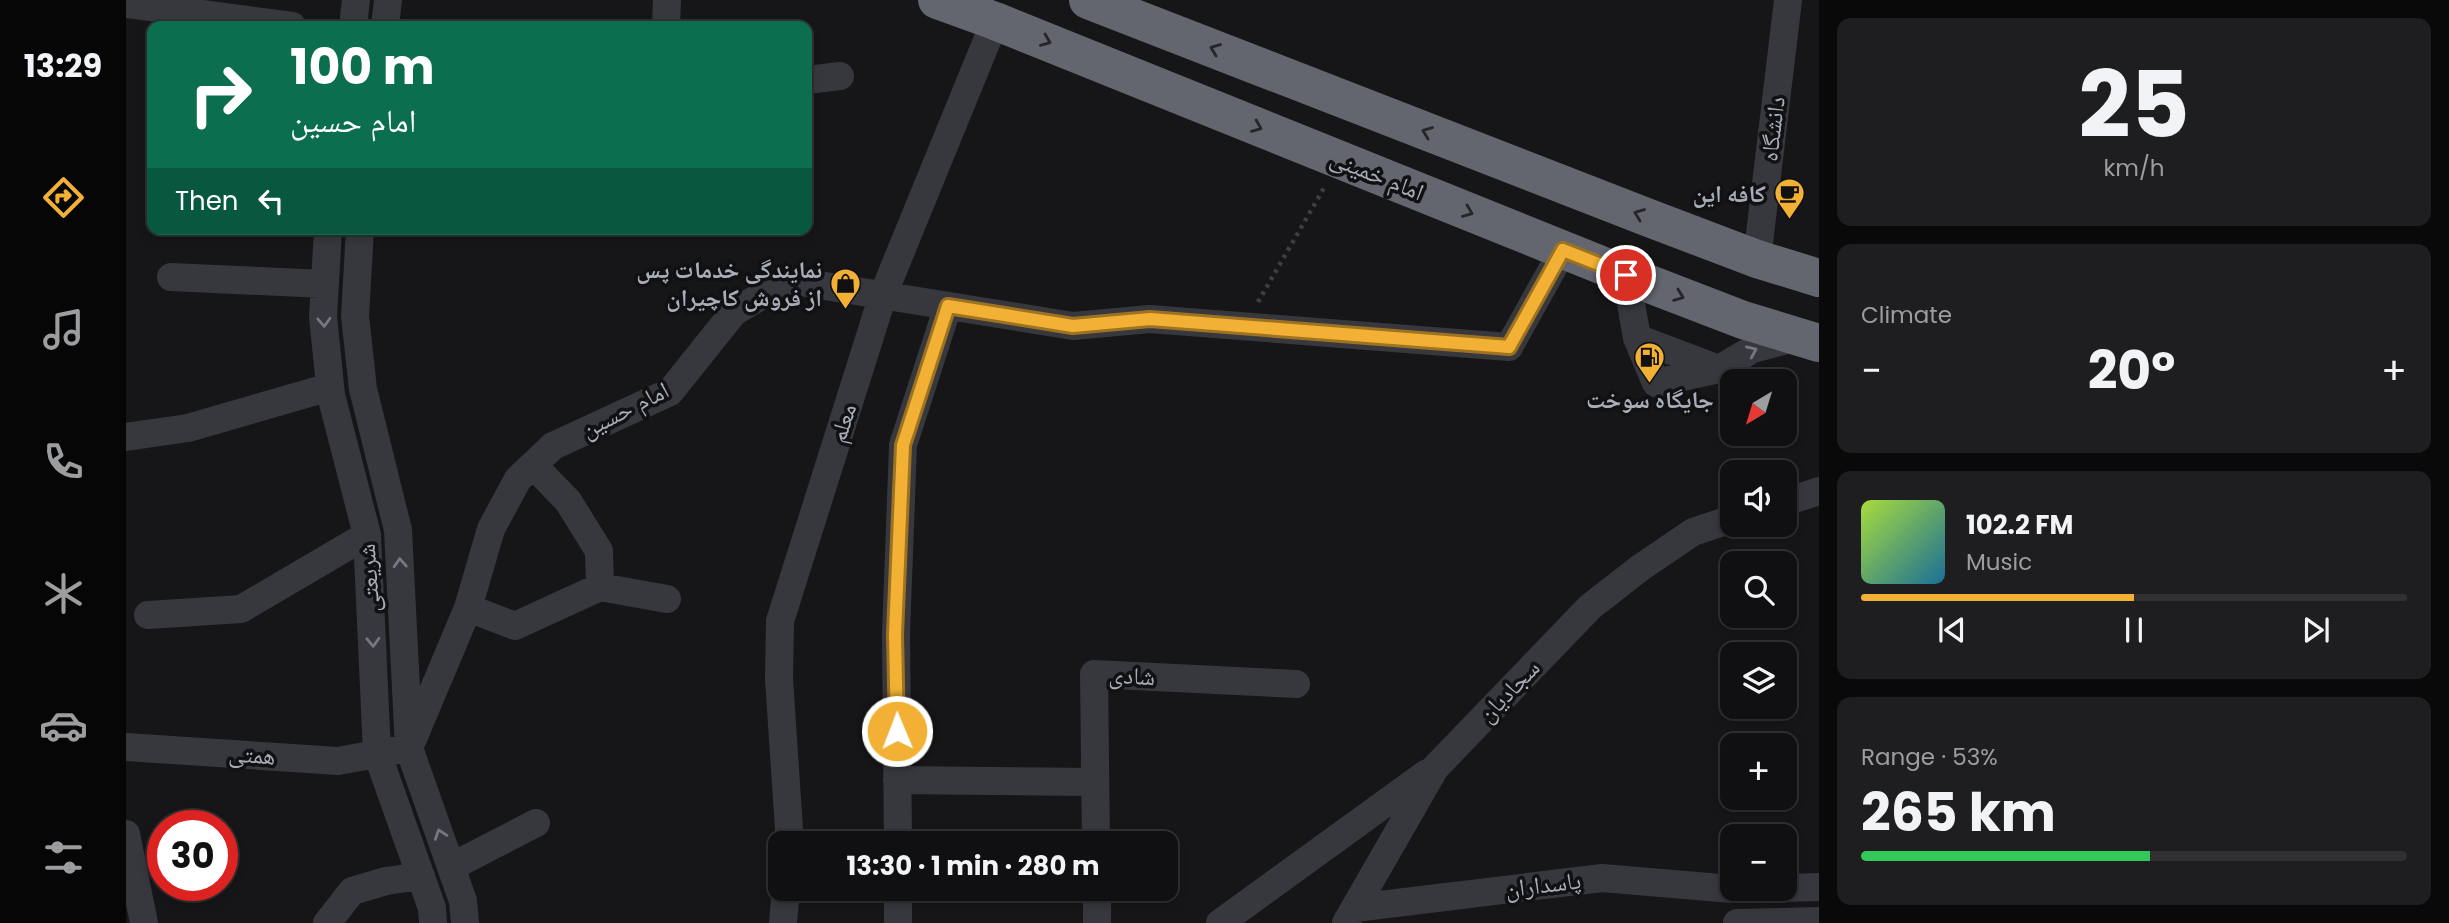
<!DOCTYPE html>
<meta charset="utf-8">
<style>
body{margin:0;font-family:Poppins,"Noto Naskh Arabic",sans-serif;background:#1e1e20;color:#f1f3f6;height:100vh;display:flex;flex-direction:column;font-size:26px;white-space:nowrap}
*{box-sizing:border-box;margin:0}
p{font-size:23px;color:#9c9d9f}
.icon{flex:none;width:38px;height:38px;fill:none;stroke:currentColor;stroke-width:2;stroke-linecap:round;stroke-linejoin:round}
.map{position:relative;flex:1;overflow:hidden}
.details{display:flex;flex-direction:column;gap:18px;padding:18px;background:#09090a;width:630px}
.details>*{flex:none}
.guide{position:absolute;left:21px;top:21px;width:665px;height:214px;border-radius:14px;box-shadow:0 4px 10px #0003,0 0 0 2px #303032;background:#0b6e4f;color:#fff;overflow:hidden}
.needle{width:46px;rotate:218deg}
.controls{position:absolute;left:1594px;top:369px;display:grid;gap:14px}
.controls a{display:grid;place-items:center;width:77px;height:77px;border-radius:14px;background:#101012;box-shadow:0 4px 10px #0003,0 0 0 2px #303032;font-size:35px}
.speed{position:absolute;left:21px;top:810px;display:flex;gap:14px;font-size:35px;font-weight:700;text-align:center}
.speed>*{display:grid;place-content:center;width:91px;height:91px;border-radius:50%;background:#101012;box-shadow:0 4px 10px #0003,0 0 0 2px #303032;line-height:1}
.speed .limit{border:10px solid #d22;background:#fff;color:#111}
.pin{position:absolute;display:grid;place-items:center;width:60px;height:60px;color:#fff;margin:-30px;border:4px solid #fff;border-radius:50%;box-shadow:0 2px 7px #0007}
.me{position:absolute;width:77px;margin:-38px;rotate:359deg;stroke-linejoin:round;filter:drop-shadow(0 0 5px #0008)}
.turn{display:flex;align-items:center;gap:24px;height:147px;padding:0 28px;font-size:32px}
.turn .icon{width:91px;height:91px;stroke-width:2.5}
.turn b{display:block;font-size:49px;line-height:60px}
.then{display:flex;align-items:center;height:66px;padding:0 28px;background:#0003;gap:14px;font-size:26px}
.big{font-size:52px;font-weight:700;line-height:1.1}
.details .tile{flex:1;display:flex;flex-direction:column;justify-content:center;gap:10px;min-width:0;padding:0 24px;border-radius:14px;background:#1e1e20}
.details .dial{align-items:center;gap:0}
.dial b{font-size:91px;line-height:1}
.song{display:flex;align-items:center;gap:21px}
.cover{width:84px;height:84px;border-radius:10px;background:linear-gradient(135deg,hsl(80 70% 55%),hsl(200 70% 35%))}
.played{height:7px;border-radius:4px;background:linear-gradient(90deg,#f2b134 50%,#303032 50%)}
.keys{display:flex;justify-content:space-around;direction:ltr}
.heat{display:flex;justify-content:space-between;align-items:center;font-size:38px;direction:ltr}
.charge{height:10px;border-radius:5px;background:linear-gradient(90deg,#34c759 53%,#303032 0)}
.trip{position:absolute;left:642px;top:831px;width:410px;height:70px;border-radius:14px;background:#101012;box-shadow:0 4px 10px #0003,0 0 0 2px #303032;font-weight:700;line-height:70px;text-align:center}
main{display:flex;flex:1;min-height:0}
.menu{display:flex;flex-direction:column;width:126px;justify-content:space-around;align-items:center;background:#060607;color:#9c9d9f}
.menu .icon{width:49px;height:49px}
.menu .on{color:#f2b134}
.menu b{font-size:32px;color:#f1f3f6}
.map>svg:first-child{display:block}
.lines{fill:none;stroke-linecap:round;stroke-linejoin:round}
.path{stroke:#3d3f44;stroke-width:4.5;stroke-dasharray:3.5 5;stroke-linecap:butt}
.minor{stroke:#37383d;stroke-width:28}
.highway{stroke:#63666e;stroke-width:38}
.oneway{stroke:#26262a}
.oneway2{stroke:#757881}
.route-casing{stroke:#9d7322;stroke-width:18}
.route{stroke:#f2b134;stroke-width:12}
.labels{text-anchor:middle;stroke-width:7;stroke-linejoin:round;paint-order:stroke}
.street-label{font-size:24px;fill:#a8adb8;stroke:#111113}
.poi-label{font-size:24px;font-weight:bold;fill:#a8adb8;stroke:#111113;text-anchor:end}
</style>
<main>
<nav class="menu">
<b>13:29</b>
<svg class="icon on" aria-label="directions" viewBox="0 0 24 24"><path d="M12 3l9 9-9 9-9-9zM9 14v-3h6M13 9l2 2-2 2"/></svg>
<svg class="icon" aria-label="music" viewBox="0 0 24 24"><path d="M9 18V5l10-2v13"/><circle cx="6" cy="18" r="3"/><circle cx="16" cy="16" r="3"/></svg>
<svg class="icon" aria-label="phone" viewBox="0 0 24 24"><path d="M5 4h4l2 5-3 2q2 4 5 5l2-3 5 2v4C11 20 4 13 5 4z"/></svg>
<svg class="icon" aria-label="climate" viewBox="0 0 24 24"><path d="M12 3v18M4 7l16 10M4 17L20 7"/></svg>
<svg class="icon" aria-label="car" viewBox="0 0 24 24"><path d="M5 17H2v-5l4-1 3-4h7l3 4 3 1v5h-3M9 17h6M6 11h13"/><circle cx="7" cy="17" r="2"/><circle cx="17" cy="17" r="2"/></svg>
<svg class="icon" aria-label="filters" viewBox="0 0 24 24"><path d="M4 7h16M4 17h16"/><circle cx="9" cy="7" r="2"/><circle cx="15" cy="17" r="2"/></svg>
</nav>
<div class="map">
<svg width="1693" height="923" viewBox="0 0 1693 923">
<rect width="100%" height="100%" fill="#161618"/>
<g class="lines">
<path class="path" d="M1132 302 1198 188"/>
<path class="minor" d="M2 0V4L166 26
M227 26 230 0
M259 26 262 0
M540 26 541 0
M681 80 714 76
M202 229 197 317 205 395 241 535 251 753 306 908 307 923
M234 229 229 316 237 389 272 530 283 748 337 901 339 923
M1631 259 1662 0
M1500 275 1511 338 1530 383 1593 369 1627 349 1672 337
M45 277 199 284
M1511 338 1593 369
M0 437 62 428 204 387
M407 465 442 501 473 551 474 587
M1659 502 1693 491
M342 608 389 626 474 587 541 599
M22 615 115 609 241 535
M0 747 212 761 283 748 342 608 365 529 392 479 427 446 544 392 608 312 662 280 947 326 1024 319 1383 347 1437 250
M771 780 969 782
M0 834 18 923
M664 844 653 679 654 621 757 295 869 21
M772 844 770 634 777 445 822 306
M970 844 968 674 1170 684
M325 867 410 823
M1659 888 1693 887
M772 889V923
M971 889V923
M1229 908 1476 878 1606 889
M201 923 226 891 260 881 295 876
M657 923 660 889
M1094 923 1301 773
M1220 923 1309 768 1464 607 1514 568 1567 532 1606 519
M1611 923 1693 921"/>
<path class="highway" d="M811 0 869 21 1500 275 1617 320 1693 343
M962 0 1523 218 1631 259 1693 278"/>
</g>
<defs><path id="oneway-chevron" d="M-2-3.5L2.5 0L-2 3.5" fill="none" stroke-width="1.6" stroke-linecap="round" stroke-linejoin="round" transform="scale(1.75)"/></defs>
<g class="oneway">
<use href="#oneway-chevron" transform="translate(920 41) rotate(22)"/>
<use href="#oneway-chevron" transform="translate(1089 49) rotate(-159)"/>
<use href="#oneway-chevron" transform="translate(1131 127) rotate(22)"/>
<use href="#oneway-chevron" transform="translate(1301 132) rotate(-159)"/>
<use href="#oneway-chevron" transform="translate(1342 212) rotate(22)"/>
<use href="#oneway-chevron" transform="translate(1513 214) rotate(-159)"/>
<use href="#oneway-chevron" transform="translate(1553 296) rotate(21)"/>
</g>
<g class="oneway2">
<use href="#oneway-chevron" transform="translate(198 322) rotate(87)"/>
<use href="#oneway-chevron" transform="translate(1626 351) rotate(-24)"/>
<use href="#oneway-chevron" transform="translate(274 563) rotate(-93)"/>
<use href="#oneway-chevron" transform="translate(247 642) rotate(88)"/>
<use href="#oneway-chevron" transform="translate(314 834) rotate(-109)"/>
</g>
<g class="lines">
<defs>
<path id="route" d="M771 731 769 634 777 445 822 306 947 326 1024 319 1383 347 1437 250 1500 275"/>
</defs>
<use href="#route" class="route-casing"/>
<use href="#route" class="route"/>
</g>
<defs>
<symbol id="cafe-pin" viewBox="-11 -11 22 30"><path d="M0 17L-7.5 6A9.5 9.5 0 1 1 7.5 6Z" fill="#f2b134" stroke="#111113"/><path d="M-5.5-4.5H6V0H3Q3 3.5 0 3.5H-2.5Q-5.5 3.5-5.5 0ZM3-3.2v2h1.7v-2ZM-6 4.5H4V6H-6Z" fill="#111"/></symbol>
<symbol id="shop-pin" viewBox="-11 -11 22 30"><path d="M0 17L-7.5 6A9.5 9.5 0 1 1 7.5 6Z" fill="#f2b134" stroke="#111113"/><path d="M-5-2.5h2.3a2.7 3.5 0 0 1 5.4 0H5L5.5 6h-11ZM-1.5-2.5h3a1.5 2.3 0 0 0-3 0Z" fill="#111"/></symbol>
<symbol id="fuel-pin" viewBox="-11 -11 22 30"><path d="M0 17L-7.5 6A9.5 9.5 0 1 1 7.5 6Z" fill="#f2b134" stroke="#111113"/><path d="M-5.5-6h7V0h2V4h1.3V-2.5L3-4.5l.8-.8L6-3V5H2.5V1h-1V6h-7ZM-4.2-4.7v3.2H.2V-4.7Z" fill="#111"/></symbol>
</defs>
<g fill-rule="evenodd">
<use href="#cafe-pin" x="1646" y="176" width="35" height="47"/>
<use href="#shop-pin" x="702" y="266" width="35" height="47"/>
<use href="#fuel-pin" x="1506" y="340" width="35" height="47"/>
</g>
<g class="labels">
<g class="street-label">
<text transform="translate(1647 129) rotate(-83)" y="8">دانشگاه</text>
<text transform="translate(1251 175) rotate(22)" y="8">امام خمینی</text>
<text transform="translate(499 410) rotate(-27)" y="8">امام حسین</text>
<text transform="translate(717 423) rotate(-72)" y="8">معلم</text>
<text transform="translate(243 578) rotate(-94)" y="8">شریعتی</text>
<text transform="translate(1006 676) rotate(3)" y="8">شادی</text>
<text transform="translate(1383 691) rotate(-46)" y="8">سجادیان</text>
<text transform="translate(126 755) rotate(4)" y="8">همتی</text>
<text transform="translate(1417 885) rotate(-7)" y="8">پاسداران</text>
</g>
<g class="poi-label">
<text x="1640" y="202">کافه این</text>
<text x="696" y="278">نمایندگی خدمات پس<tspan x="696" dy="28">از فروش کاچیران</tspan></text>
<text x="1524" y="408" text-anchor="middle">جایگاه سوخت</text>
</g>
</g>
</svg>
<div class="controls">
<a><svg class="needle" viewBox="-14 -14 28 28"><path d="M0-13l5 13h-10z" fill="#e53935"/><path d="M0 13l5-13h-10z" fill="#9c9d9f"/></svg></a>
<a><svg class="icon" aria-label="sound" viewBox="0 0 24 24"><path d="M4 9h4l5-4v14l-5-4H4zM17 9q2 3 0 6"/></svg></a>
<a><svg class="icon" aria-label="search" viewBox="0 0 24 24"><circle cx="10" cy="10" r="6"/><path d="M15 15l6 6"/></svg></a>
<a><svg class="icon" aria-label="layers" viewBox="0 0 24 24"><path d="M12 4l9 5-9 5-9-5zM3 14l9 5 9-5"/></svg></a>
<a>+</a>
<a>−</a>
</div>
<div class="speed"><div class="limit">30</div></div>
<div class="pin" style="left:1500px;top:275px;background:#d93025"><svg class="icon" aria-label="arrive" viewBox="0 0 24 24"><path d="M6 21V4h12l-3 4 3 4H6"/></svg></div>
<svg class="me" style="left:771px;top:731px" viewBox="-20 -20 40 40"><circle r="17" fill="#f2b134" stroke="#fff" stroke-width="3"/><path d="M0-11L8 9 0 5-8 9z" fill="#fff"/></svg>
<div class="trip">13:30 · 1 min · 280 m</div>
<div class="guide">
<div class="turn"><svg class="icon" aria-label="right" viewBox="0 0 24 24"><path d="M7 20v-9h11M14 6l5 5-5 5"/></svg><div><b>100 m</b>امام حسین</div></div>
<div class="then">Then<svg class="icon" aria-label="left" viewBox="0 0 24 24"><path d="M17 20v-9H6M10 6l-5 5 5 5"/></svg></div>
</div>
</div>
<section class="details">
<div class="tile dial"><b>25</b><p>km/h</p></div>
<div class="tile"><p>Climate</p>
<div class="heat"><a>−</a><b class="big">20°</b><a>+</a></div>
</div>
<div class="tile">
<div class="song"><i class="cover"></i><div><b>102.2 FM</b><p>Music</p></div></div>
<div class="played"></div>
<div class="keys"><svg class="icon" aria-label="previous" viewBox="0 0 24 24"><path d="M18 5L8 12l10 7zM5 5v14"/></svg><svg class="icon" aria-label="pause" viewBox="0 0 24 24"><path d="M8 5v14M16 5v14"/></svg><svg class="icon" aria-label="next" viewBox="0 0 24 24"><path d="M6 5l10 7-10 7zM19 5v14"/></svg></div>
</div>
<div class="tile"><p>Range · 53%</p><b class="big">265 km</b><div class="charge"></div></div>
</section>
</main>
